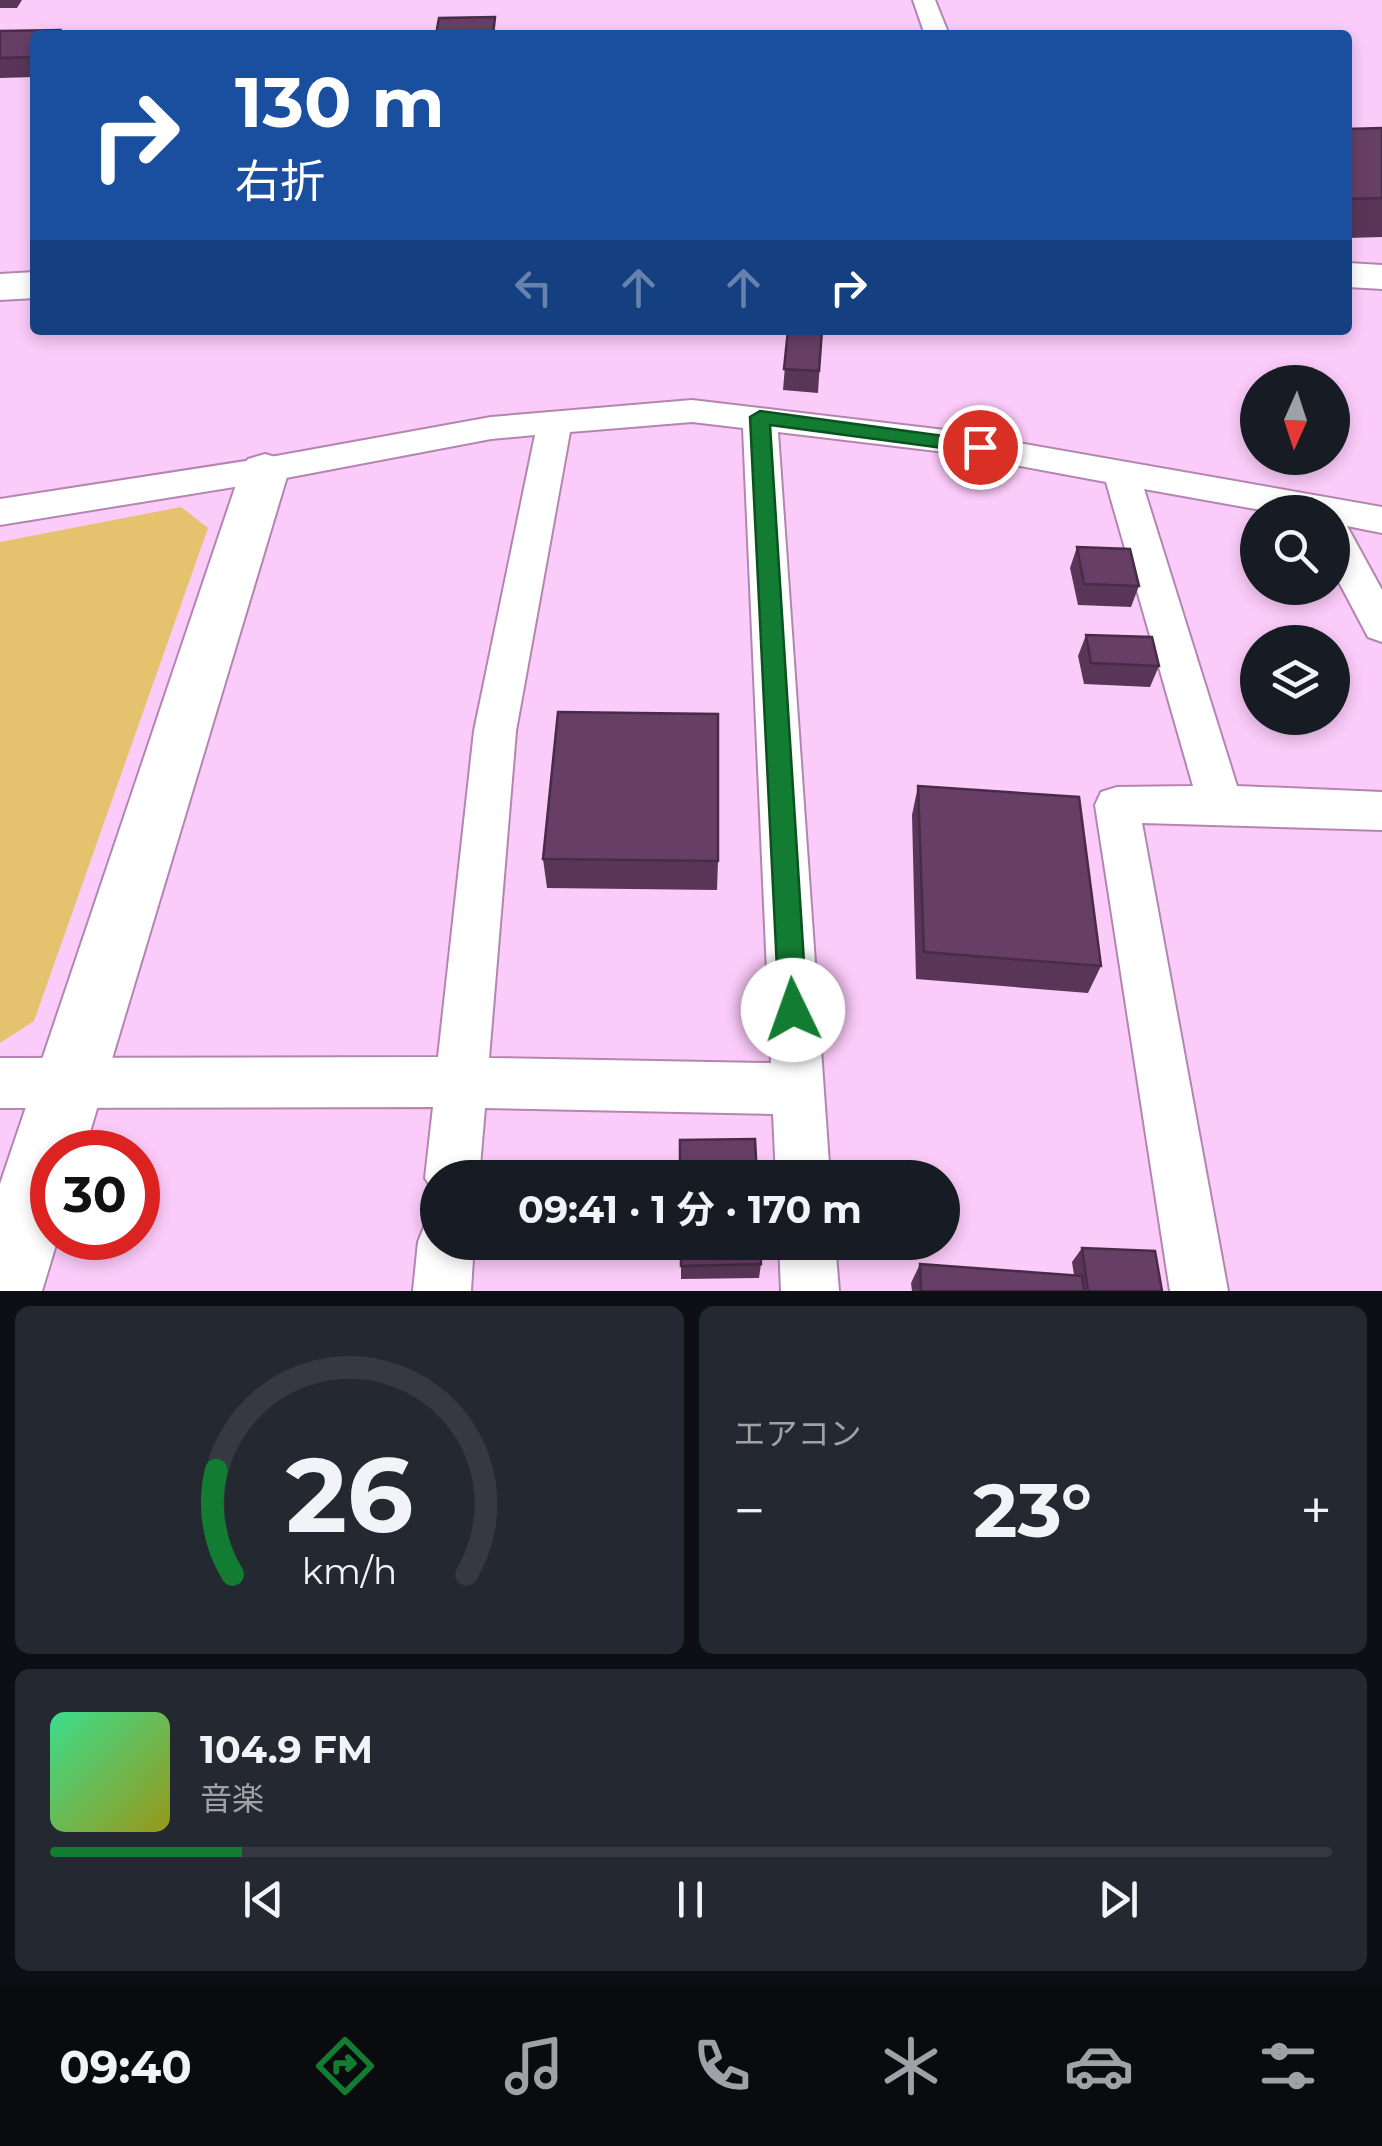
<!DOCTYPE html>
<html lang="ja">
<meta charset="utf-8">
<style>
body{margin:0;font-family:Montserrat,"Noto Sans JP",sans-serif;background:#242831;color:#f1f3f6;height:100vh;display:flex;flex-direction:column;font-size:38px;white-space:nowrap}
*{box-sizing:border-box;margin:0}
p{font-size:32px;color:#9ea1a6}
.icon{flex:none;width:55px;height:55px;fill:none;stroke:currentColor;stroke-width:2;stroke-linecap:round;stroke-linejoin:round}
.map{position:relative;height:1291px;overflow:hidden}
.panel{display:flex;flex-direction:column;gap:15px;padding:15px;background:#0d0f14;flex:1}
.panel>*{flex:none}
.top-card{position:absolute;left:30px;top:30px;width:1322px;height:305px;border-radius:10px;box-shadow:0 5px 15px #0003;background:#1a4fa0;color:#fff;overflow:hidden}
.needle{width:65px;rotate:183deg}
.controls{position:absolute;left:1240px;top:365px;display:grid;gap:20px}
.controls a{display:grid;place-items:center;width:110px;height:110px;border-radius:50%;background:#171b24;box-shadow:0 5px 15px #0003;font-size:50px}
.speed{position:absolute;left:30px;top:1130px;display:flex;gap:20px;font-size:50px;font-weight:700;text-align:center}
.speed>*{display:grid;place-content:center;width:130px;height:130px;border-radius:50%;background:#171b24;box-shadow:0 5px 15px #0003;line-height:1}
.speed .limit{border:15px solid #d22;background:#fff;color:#111}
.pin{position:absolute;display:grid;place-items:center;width:85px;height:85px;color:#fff;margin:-42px;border:5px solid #fff;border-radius:50%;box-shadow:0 2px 10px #0007}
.me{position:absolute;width:110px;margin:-55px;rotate:357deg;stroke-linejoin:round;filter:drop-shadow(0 0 8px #0008)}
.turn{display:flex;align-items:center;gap:35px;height:210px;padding:0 40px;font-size:45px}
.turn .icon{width:130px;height:130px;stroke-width:2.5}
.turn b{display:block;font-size:70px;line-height:85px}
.lanes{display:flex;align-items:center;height:95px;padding:0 40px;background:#0003;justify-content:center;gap:50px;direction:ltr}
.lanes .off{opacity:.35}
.big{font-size:75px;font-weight:700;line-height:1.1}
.panel .widget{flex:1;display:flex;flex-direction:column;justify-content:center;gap:15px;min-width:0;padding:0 35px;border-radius:15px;background:#242831}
.panel .dial{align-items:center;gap:0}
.dial svg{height:260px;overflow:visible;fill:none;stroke:#363941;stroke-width:7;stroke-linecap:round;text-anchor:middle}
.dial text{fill:#f1f3f6;stroke:none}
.song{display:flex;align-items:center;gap:30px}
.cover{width:120px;height:120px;border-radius:15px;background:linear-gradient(135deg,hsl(150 70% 55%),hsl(60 70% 35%))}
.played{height:10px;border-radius:5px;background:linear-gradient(90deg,#127d32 15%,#363941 15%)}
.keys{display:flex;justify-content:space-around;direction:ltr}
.heat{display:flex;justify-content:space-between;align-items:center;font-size:55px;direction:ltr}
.panel .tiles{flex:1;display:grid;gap:15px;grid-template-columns:1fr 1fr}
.widget:last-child{grid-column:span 2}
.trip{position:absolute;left:420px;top:1160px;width:540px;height:100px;border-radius:50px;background:#171b24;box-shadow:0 5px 15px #0003;font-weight:700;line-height:100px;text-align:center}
.menu{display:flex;height:160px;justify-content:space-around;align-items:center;background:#090b0e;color:#9ea1a6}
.menu .icon{width:70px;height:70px}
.menu .on{color:#127d32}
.menu b{font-size:45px;color:#f1f3f6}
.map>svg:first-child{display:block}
.green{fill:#e5c26d}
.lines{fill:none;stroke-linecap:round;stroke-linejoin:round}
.street-casing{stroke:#b386b1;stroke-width:4}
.secondary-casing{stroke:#b386b1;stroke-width:4}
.street{fill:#fff;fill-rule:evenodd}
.secondary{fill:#fff;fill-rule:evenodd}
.wall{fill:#593658}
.building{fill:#673f66;stroke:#482c47;stroke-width:2.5}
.route{fill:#127d32;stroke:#0c5120;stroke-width:2.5}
</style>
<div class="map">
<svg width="1382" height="1291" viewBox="0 0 1382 1291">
<rect width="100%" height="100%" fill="#fbcbf9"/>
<path class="green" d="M181 507 208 528 34 1021 0 1043V542Z"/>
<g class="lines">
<defs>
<path id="street" d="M913 0H935L949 35H925Z
M692 400 945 430 1382 507V533L1347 526 1382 590V642L1368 637 1332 569V512H1272L1144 489 1237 786 1382 792V830L1142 823 1228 1291H1170L1095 805 1101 792 1117 787 1193 786 1106 482 945 452 778 432 830 1178H776L773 1114 485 1108 479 1178H438V1199L425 1178 433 1107 0 1108V1058L438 1057 474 731 535 435 491 439 265 482 0 525V499L265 458 491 417ZM692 422 743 428 771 1063 489 1058 516 731 570 432Z
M438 1218V1242H474L471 1291H413L418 1242 426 1222Z
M779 1242H835L839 1291H781Z"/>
<path id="secondary" d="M1348 263 1382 265V289L1348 287Z
M35 272V298L0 300V274Z
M265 454 282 459 289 470 84 1152H52V1238H58L42 1291H0V1184L241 470 248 459Z"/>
</defs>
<use href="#street" class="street-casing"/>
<use href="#secondary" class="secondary-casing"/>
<use href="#street" class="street"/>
<use href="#secondary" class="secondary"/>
</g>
<path class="wall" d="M0 0H22L17 8H0Z
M60 30 62 35H35V77L0 78V31Z
M1382 128V237L1348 238V129Z
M788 330H822L818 393 783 390Z
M1077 547 1139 586 1131 607 1078 605 1070 568Z
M1086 635 1159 666 1150 687 1084 684 1078 656Z
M918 786 1101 966 1088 993 916 979 912 815Z
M543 859 718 861 717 890 547 888Z
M681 1242 761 1264 759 1278 681 1279Z
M1082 1248 1162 1291H912L911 1283 920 1264 1074 1275 1072 1262Z"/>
<path class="building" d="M495 17 493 35H436L439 18Z
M60 30 57 35H35V57L0 58V31Z
M1382 128V198L1348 199V129Z
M788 330H822L819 371 784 369Z
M1077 547 1130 549 1139 586 1084 584Z
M1086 635 1152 637 1159 666 1091 663Z
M558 712 718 714V861L543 859Z
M918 786 1079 797 1101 966 924 952Z
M755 1139 757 1178H680V1140Z
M681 1242H760L761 1264 681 1266Z
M1082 1248 1155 1251 1162 1291H1088Z
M920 1264 1082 1276 1084 1291H921Z"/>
<path class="route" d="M760 411 980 441 990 447 980 453 770 425 807 1010 803 1019 793 1023 783 1019 779 1010 750 417Z"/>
</svg>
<div class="controls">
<a><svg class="needle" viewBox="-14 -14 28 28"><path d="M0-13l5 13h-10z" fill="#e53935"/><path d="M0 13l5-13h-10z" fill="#9ea1a6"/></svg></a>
<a><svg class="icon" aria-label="search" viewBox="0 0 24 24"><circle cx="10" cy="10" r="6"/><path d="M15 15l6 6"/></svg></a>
<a><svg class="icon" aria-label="layers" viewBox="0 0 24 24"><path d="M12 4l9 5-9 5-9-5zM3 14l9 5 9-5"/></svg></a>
</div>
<div class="speed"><div class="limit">30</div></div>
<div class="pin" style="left:980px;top:447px;background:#d93025"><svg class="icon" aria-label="arrive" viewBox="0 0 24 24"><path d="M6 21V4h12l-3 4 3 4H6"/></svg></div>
<svg class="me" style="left:793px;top:1010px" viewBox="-20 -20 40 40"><circle r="19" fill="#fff"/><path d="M0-13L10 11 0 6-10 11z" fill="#127d32"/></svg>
<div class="trip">09:41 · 1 分 · 170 m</div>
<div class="top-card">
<div class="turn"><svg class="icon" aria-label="right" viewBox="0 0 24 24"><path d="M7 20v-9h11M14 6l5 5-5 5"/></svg><div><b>130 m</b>右折</div></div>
<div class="lanes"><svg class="icon off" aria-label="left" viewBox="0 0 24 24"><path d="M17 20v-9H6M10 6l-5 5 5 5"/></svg><svg class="icon off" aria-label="ahead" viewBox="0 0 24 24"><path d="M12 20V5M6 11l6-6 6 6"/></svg><svg class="icon off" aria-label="ahead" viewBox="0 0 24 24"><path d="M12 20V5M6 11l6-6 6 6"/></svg><svg class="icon" aria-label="right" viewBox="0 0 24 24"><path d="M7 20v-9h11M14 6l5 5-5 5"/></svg></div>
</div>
</div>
<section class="panel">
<div class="tiles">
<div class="widget dial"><svg viewBox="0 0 100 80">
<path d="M14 69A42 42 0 1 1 86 69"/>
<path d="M14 69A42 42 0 0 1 9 37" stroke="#127d32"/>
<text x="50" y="56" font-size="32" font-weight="700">26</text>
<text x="50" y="72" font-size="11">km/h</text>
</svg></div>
<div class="widget"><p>エアコン</p>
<div class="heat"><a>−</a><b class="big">23°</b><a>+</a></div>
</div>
<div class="widget">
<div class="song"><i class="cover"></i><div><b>104.9 FM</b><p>音楽</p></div></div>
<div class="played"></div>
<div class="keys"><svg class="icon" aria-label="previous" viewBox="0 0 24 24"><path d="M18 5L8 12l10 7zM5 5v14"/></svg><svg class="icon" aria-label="pause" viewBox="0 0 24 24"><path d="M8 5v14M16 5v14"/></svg><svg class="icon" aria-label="next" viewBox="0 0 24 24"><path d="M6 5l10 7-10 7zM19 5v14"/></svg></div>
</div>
</div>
</section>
<nav class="menu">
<b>09:40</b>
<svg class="icon on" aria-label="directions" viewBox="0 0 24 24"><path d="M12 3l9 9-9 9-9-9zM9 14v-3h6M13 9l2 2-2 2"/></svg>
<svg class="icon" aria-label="music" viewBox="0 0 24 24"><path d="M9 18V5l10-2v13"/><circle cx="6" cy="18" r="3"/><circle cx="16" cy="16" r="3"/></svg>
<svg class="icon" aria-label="phone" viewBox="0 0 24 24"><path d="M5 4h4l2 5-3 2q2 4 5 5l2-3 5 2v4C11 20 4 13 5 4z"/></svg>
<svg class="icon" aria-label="climate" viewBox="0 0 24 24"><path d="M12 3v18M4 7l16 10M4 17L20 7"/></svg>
<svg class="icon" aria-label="car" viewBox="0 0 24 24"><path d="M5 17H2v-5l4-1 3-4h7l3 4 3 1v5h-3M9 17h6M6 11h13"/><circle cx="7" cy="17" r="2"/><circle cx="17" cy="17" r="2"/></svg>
<svg class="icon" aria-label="filters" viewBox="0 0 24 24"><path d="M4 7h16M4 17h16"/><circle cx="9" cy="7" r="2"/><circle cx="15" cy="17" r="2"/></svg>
</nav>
